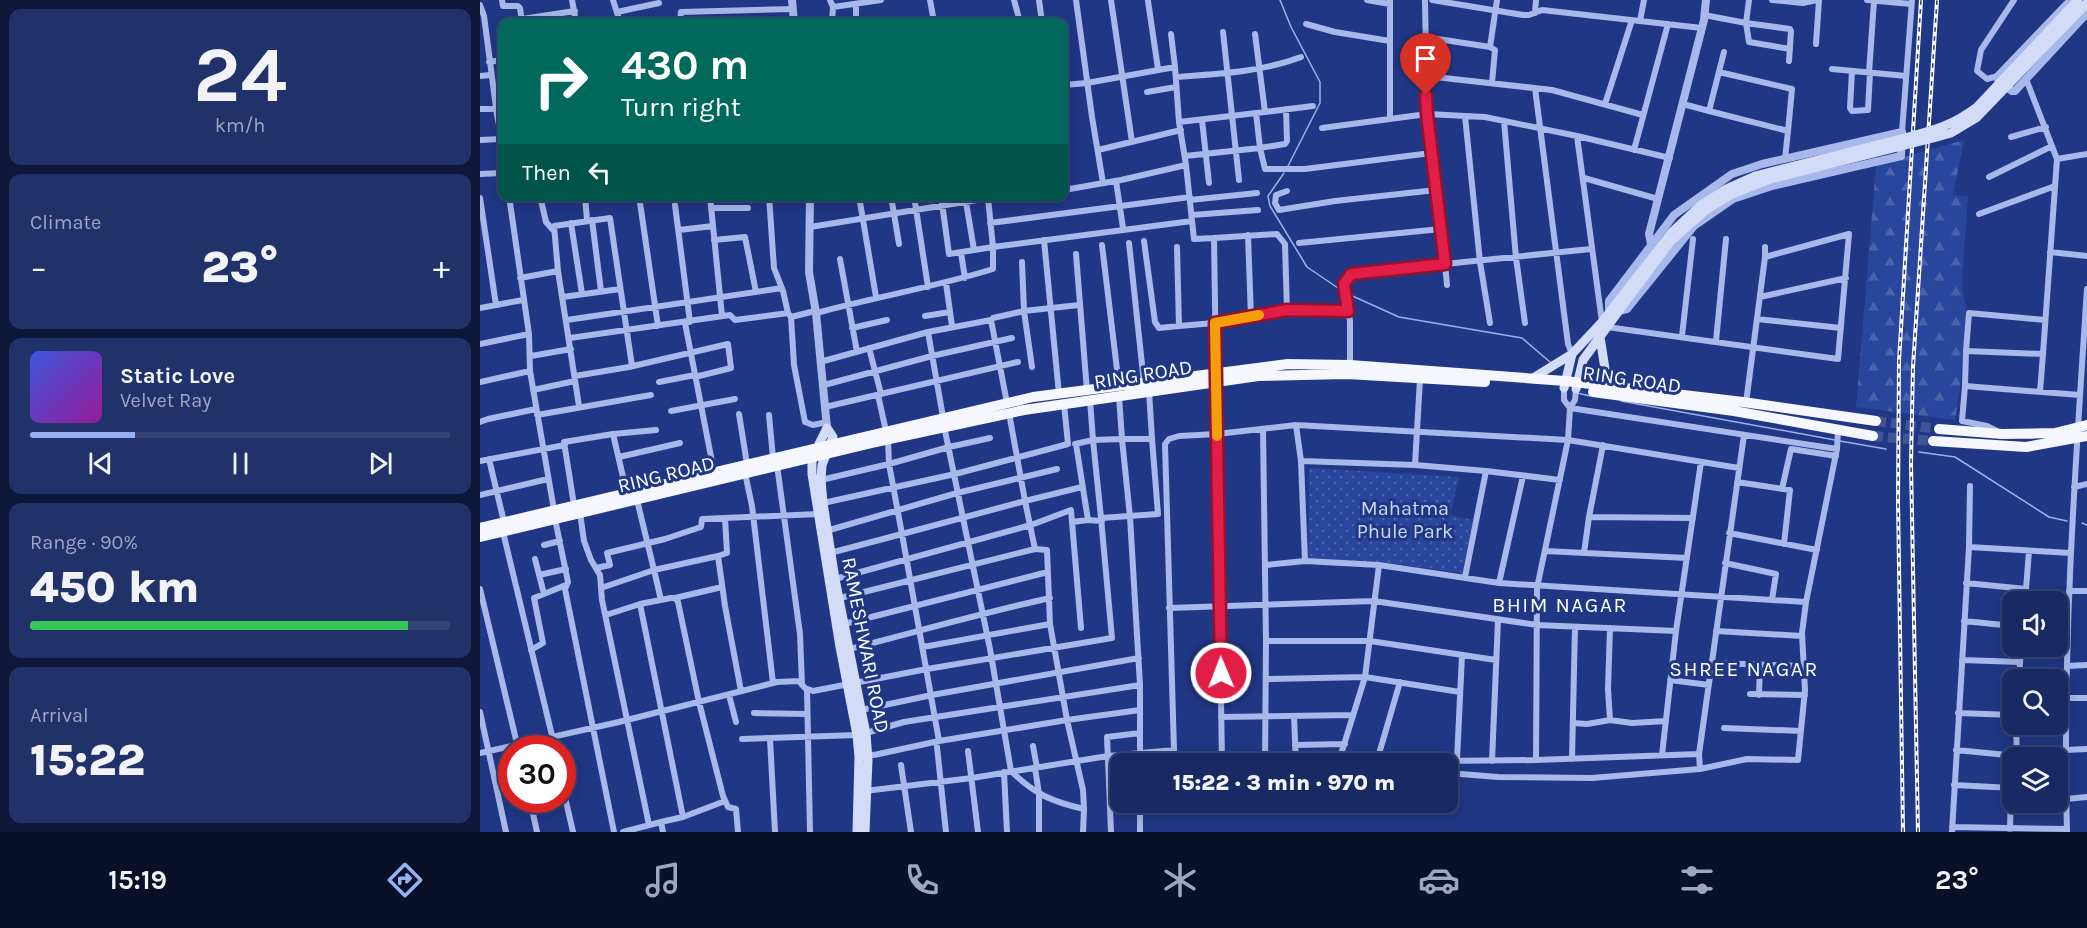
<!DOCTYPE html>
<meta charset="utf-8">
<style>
body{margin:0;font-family:Karla,sans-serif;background:#21316a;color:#f1f3f6;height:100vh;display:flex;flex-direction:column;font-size:22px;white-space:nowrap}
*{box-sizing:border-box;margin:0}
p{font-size:20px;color:#9fa6bf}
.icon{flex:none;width:33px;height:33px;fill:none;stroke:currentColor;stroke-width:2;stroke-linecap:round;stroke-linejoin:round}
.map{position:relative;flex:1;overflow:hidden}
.side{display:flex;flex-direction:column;gap:9px;padding:9px;background:#0d1737;width:480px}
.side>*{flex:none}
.banner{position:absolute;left:18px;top:18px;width:570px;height:183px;border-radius:12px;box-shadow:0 3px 15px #0003,0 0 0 2px #364578;background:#00695c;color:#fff;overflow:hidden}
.tools{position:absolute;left:1522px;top:591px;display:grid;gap:12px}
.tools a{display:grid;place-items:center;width:66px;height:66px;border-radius:12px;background:#182964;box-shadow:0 3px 15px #0003,0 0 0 2px #364578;font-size:30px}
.speed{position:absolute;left:18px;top:735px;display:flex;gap:12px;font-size:30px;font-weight:700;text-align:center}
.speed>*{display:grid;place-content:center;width:78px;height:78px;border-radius:50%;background:#182964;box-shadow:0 3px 15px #0003,0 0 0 2px #364578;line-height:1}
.speed .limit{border:9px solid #d22;background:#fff;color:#111}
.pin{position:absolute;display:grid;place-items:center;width:51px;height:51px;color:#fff;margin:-62px -26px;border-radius:50% 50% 50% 0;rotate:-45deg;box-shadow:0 0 6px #0007}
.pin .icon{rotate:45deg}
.me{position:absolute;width:66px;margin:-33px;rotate:359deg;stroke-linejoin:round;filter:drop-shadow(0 0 4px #0008)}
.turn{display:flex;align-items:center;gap:21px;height:126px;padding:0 24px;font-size:27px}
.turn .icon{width:78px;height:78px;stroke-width:2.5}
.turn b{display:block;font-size:42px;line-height:51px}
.then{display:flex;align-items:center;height:57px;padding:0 24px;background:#0003;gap:12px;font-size:22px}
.big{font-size:45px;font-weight:800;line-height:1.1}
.side .widget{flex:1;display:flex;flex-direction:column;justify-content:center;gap:9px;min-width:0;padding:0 21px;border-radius:12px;background:#21316a}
.side .dial{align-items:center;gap:0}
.dial b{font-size:78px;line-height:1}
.song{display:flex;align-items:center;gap:18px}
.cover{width:72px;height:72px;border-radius:9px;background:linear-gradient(135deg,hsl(230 70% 55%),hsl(300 70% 35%))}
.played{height:6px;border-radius:3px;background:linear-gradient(90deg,#95b2f1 25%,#364578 25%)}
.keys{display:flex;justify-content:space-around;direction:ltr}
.heat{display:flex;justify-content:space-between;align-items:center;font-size:33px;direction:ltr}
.charge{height:9px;border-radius:4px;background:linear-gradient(90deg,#34c759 90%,#364578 0)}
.trip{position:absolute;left:630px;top:753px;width:348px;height:60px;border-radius:12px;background:#182964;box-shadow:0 3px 15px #0003,0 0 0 2px #364578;font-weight:800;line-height:60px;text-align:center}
.menu{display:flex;height:96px;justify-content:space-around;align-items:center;background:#0a1028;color:#9fa6bf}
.menu .icon{width:42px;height:42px}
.menu .on{color:#95b2f1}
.menu b{font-size:27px;color:#f1f3f6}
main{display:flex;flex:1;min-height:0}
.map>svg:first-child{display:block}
.forest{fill:url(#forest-firs)}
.park{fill:url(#park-dots)}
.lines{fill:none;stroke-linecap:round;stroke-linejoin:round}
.stream{stroke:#9cb1eb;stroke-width:1.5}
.trunk-tunnel{stroke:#415597;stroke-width:10;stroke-dasharray:10 5;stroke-linecap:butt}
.minor{stroke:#a8b8ea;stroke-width:6}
.tertiary{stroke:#a8b8ea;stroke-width:8}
.secondary{stroke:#d3dcf7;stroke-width:9}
.trunk{stroke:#f6f7fe;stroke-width:10}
.rail-casing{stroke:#fff;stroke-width:4}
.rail{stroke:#203785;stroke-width:1.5;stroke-dasharray:4.5;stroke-linecap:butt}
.secondary-bridge{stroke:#d3dcf7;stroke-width:9}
.route-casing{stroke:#92132f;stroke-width:15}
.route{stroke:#e11d48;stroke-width:10}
.slow{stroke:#f59e0b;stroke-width:10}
.labels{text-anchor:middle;stroke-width:6;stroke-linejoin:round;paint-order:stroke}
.street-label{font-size:20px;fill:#fff;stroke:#203785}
.park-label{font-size:20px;fill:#ccd7f7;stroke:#203785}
.neighbourhood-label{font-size:21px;letter-spacing:1.5px;fill:#fff;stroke:#203785}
</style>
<main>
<section class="side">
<div class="widget dial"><b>24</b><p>km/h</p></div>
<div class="widget"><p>Climate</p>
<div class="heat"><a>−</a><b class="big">23°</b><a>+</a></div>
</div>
<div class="widget">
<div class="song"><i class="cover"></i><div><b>Static Love</b><p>Velvet Ray</p></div></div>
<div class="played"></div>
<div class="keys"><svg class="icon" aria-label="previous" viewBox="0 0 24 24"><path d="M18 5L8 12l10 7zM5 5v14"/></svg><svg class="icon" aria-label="pause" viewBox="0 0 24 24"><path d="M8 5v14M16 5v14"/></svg><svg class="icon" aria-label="next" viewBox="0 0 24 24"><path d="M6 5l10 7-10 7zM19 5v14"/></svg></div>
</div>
<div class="widget"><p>Range · 90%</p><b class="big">450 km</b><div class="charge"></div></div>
<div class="widget"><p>Arrival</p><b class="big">15:22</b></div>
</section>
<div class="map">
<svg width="1607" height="832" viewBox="0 0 1607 832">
<defs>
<pattern id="forest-firs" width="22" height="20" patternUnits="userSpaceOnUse" patternTransform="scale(1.5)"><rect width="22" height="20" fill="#29469d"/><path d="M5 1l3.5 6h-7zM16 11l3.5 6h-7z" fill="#4962ac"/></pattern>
<pattern id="park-dots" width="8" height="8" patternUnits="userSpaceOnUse" patternTransform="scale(1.5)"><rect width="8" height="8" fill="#29469d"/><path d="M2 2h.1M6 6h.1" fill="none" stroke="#4962ac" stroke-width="1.8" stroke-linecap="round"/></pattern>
</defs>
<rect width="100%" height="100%" fill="#203785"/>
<path class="forest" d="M1484 140 1473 195 1488 196 1482 283 1486 308 1480 388 1475 420 1376 407 1396 165Z"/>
<path class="park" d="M829 468 979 477 970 515 993 520 982 573 901 562 828 560Z"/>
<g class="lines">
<path class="stream" d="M800 0 811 27 840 82V103L808 166
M804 173 788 196 790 206 827 267 861 290
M868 294 919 317 1042 338 1070 362
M1097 393 1110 396
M1141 401 1355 440
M1360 441 1406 449
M1439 452 1475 457 1569 517 1587 521
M1602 523 1607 525"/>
<path class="trunk-tunnel" d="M1396 421 1459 429
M1393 436 1453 441"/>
<path class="minor" d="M22 0 23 6H38L40 8 42 22
M92 0 96 22
M133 0 140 22
M350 0 353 7 401 0
M450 0 454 22
M534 0 540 22
M559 0 562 22
M596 0 612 117 623 183
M631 0 652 142
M887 0 910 4
M952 0 1043 15H1049L1062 10 1222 28
M1292 0 1323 3 1337 0
M1387 0 1431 4
M668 1 678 69
M376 4V22
M0 5 4 16 17 115 22 140
M137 12 179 3
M1055 13 1056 0
M1224 15 1266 23 1269 0
M42 19 95 11
M1160 21 1164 0
M200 22 201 12 313 9
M352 22 353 7
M826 24 855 32 910 41
M743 32 759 180
M691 34 695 67
M945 37 1010 47 1017 0
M1336 44 1339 0
M1010 47 1015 50 1012 83
M1309 61 1311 31 1310 29 1266 23 1269 42 1310 49
M9 62 22 60
M1352 69 1426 76
M1372 71 1370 108 1372 111 1388 110 1390 73
M1239 72 1312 89 1308 131
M1389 73 1394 1
M0 76 11 75
M946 76 1072 90 1163 115
M1518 76 1507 79 1497 71 1501 50 1534 0
M696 77C737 74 782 72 821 57
M1546 79 1577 159
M584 85 607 83 695 67 699 122 706 165 714 239 734 238 742 764
M1055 88 1088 344 1092 354
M667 92 696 87
M1125 104 1152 20
M1203 104 1229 111 1244 52
M0 109H16
M806 109 807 141 805 144 780 148 785 169H825L951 153
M1229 111 1308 131 1305 159
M785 112 833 106
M985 116 1000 262 1010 323
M910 119V0
M722 120 729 183
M1024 121 1036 258 1045 323
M699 122 785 112 775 34
M842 128 947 114 945 0
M1422 132 1432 0
M1097 136 1190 158
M1531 137 1566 127
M0 140 22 139
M618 150 701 130
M1154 150 1188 24
M584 156 587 189
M705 156 780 148 776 113
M0 174 22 173
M1509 177 1572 146
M1104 178 1178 199
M636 181 643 228
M584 190 641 180 706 165
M807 191 796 195 795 203 799 210 855 201 956 190
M29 196 49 334 50 371 74 510
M60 196 66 222 74 231
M76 196H86
M105 196 107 220
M159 196 178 326
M230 196 242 316
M289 196 294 268 303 291 308 313 311 317 335 311
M379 196 396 297
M411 196 419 244
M434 196 448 287
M0 198 16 305
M508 198 513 247 712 221
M710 200 777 193
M486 202 494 250
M195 205 210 322
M231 208H268
M1499 214 1575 186
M712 215 778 210
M112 220 121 291
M91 223 102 294
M510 223 710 197
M330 227 522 196
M199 230 233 226
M768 235 771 317
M734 238 797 234 805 244 807 311
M234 240 265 237 276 292
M564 240 579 394
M664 241 675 322 679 328 699 326
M649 243 664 383
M819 243 961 229
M622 245 639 386
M697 247 699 326 734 323 807 311H868
M1111 249 965 264 947 114 1005 117 1097 136 1122 322
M1570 252 1607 256
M481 253 485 278
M596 254 607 391
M360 259 377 352
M542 262 544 311 552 367
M40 278 78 271
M466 283 472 326
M83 297 140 289
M1280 297 1366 278
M0 308 43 300
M336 313C395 297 455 287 513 269V247L469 254 461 196
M445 316 470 312
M311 317 314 365 325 422 333 425 347 422
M1277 319 1361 328
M87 320 302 288
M511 320 527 403
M205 323 234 472
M1127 327 1358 359 1369 234 1285 257V247
M372 328 407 320
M448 332 511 320 513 318 544 311 599 305
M1202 336 1213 239
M90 338 250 315 255 320 308 313
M1236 341 1246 239
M0 344 49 334
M389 348 401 394
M1486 351 1489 313 1565 320
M1563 354 1577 159 1607 154
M51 356 91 349
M340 362 448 332 463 417
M870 365V321L864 284 871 274 965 264 967 285
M95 376 149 367 248 344 251 368 215 377
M0 382 50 371
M179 382 215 375
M344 385 452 356 532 338
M1485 386 1486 351 1563 354 1560 392
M1084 388V400L1090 408 1357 449
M53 390 95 381
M398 395 406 431
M1266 403 1285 257
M99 406 78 271 74 226 130 218 152 366
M345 407 538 362
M191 411 255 399
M529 413 545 501 602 487
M259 414 267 464
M57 415 171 395
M289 415 293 458
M0 422 8 419 56 409
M816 425 821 461 825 561
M464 426 510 649 531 771C554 794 573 802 604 809L603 832
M783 429 786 641 785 764
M1517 431 1507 426 1482 421 1485 386 1600 395
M133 434 176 430
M1264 435 1219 754 1220 769 1267 759 1318 760 1325 690 1322 633 1326 602 1357 449 1358 430
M595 444 613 440 610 400
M596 444 608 520
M1123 445 1109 517 1213 518
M139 457 200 443
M9 459 24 522
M0 461 85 445
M821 461 935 465 1006 471 1080 480
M297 465 320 634 322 685
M935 465 940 379
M265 473 272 506 293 683
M341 480 409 464 408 439
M1257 482 1310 490 1304 544
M1594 487 1607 484
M1302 489 1311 449 1356 456
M0 495 68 479
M343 503 475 474 588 444 584 404
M94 505 84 442 133 434 147 494
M100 513 104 541 111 560 120 575 122 600 169 825
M621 518 613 440 642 439 639 396
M75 519 88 582 85 589 134 832
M592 522 601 628
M346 531 477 493 577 469
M23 532 75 748
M1249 533 1337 550
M64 545 80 541
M1489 547 1591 553
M1065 551 1207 558
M350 553 422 534 409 464 469 447 510 438
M1104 553 1109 517
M238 556 247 553 245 518
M55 559 64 594
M1245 563 1296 574 1292 600
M786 565 825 561 899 565 1019 583 1326 602
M116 568 130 565 127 553 185 539 221 527 222 519 339 514
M59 575 86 569
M985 577 1006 471
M355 579 551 525 591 510 592 522 608 520 622 521
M1019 583 1043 476
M1486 583 1546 589
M121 588 174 570 157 500
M0 589 38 748
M1589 591H1607
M195 598 242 587
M356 599 555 549
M181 600 174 570 238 556 245 606 261 691
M1545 602 1549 551
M689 608 894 601 1057 625 1196 631
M126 615 160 604
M1484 621 1533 626
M364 624 568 572
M1236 631 1322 636
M786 641H890L1016 660
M443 647 570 624
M369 649C436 632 502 613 570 598
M51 650 63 643 54 598 86 585
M1482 660 1540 662
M1232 663 1324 666
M1587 666 1607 665
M786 679 885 677 980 692
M1190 680 1229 685
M1539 680 1541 646
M660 685 650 517 642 439H672L669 391
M327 689 330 832
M1270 694 1325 695
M249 695 256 722
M1279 695 1280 665
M1578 698H1607
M381 710 452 695 659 658
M660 710V764
M0 712 26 832
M274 713 327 714
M1478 713 1533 715
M814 716 816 764
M741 717 873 715
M1130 720 1152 723 1186 721
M1093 723 1107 724 1130 720 1128 689 1130 628
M1536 724 1537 757
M1244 728 1321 731
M386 733 424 722 660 685V710L587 720 603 790 604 809
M262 739 377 735
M290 739 295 832
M815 745 865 744
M553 746 557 768
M457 747 466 832
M694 750 695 764
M1476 750 1537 756
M1585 750 1607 749
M488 751 498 832
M0 753 139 722 297 682 319 681 325 688 333 691 447 669 632 638 621 518 678 514 672 439
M388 754 394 755 459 741 587 720 570 624 567 550 555 549 545 501 422 534 459 741
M1182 755 1196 631 1221 462
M1092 759 1095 627
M977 760 982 655
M1056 760 1057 588 1088 440 1090 408 1095 400 1096 389
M1012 761 1018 620
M937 763H961
M858 764 885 677 899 565
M896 764 920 682
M961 764 964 761 1056 760 1219 754
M421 765 431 832
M555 768 559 794V832
M524 772 527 832
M968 773 1018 777 1112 778 1220 769
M630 782 640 780
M82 784 93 832
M1474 785 1533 788
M385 791 492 778 628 756 694 750 685 444 689 439 699 436 737 434 816 425 1088 440 1259 468
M1586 799 1607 797
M50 800 57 832
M245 801 203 817 160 604 191 598H195L198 602 219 702 243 796 248 807 256 809 258 832
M1472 827 1587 829
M1530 830 1531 788
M143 832 181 822
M183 832 181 822 203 817
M631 832 627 737 660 733
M660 832V802
M1472 832 1489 547 1490 486
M1587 832C1582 651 1595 470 1607 289"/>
<path class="tertiary" d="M312 0 314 22
M1591 0 1518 76V80L1532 91H1535L1607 13
M330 196 329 272 336 313 347 428
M1171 244 1169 234 1224 20 1226 0
M1129 312V301L1194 215 1252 174 1282 164 1422 132 1421 156 1292 186 1253 199 1214 226 1147 309 1139 311"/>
<path class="secondary" d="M1120 337 1125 369 1132 387
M1053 378 1092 354 1122 322 1192 232 1221 205 1246 189 1275 176 1417 140
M1084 388 1092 354
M1096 389 1103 360 1143 305
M377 832 379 757 377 735 360 647 332 474V458L347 428 353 437 342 465 341 480 343 503 355 579 386 734 388 760 385 832"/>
<path class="trunk" d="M1113 392 1254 411 1393 436
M1459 429 1522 434 1575 433 1607 425
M1453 441 1546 447 1607 436
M0 528 553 397 808 364 870 365 1085 381 1263 402 1396 421
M0 537 392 443 544 410 778 376 867 374 1005 382"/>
<defs>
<path id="rail" d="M1423 832 1418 500 1419 361 1441 0
M1438 832 1431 463 1433 367 1457 0"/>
</defs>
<use href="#rail" class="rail-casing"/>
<use href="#rail" class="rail"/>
<path class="secondary-bridge" d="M1417 140C1450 131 1469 128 1497 107L1598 0
M1143 305 1191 241 1226 210 1252 194 1290 179 1457 137 1471 133 1496 118 1607 3"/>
</g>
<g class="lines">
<defs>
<path id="route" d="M741 673 735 323 807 310 868 311 864 284 871 274 965 264 947 114 946 95"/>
</defs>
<use href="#route" class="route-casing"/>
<use href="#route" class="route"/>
<path class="slow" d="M737 436 735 323 779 315"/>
</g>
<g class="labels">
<g class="street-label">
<text transform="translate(663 374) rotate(-9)" y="7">RING ROAD</text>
<text transform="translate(1152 379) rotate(8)" y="7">RING ROAD</text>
<text transform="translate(186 474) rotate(-14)" y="7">RING ROAD</text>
<text transform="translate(386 645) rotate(79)" y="7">RAMESHWARI ROAD</text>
</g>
<g class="park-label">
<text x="925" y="515">Mahatma<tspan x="925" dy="23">Phule Park</tspan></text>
</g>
<g class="neighbourhood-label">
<text x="1080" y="612">BHIM NAGAR</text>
<text x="1264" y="676">SHREE NAGAR</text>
</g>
</g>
</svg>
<div class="tools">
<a><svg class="icon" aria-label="sound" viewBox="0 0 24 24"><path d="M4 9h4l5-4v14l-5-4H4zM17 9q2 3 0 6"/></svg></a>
<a><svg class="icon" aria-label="search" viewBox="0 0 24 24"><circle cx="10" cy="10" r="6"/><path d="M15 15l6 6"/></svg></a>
<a><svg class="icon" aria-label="layers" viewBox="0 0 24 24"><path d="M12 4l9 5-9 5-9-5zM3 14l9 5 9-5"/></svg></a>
</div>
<div class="speed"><div class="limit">30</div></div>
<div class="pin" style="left:946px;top:95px;background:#d93025"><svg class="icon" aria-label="arrive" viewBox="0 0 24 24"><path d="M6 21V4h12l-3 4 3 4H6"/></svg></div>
<svg class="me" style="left:741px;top:673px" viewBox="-20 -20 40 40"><circle r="17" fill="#e11d48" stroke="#fff" stroke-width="3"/><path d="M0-11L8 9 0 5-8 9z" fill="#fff"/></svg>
<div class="trip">15:22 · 3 min · 970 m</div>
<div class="banner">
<div class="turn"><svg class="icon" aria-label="right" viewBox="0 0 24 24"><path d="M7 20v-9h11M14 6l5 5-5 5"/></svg><div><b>430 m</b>Turn right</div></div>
<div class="then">Then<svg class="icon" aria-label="left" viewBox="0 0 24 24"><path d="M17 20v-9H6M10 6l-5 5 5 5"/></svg></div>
</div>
</div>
</main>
<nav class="menu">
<b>15:19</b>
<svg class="icon on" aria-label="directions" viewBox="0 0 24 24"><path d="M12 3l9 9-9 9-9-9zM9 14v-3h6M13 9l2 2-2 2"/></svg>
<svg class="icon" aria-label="music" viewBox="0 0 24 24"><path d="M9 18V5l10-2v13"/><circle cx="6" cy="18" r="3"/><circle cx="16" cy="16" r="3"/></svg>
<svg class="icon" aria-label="phone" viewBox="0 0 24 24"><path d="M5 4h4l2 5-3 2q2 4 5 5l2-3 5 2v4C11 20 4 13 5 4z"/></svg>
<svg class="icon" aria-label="climate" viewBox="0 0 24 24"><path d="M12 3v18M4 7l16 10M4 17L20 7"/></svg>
<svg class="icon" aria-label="car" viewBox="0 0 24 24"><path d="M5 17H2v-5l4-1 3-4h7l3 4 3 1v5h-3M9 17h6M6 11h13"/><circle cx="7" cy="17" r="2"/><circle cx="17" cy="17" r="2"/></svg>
<svg class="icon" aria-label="filters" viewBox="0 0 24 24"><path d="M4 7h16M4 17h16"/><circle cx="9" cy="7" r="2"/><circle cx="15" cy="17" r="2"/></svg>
<b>23°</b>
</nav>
